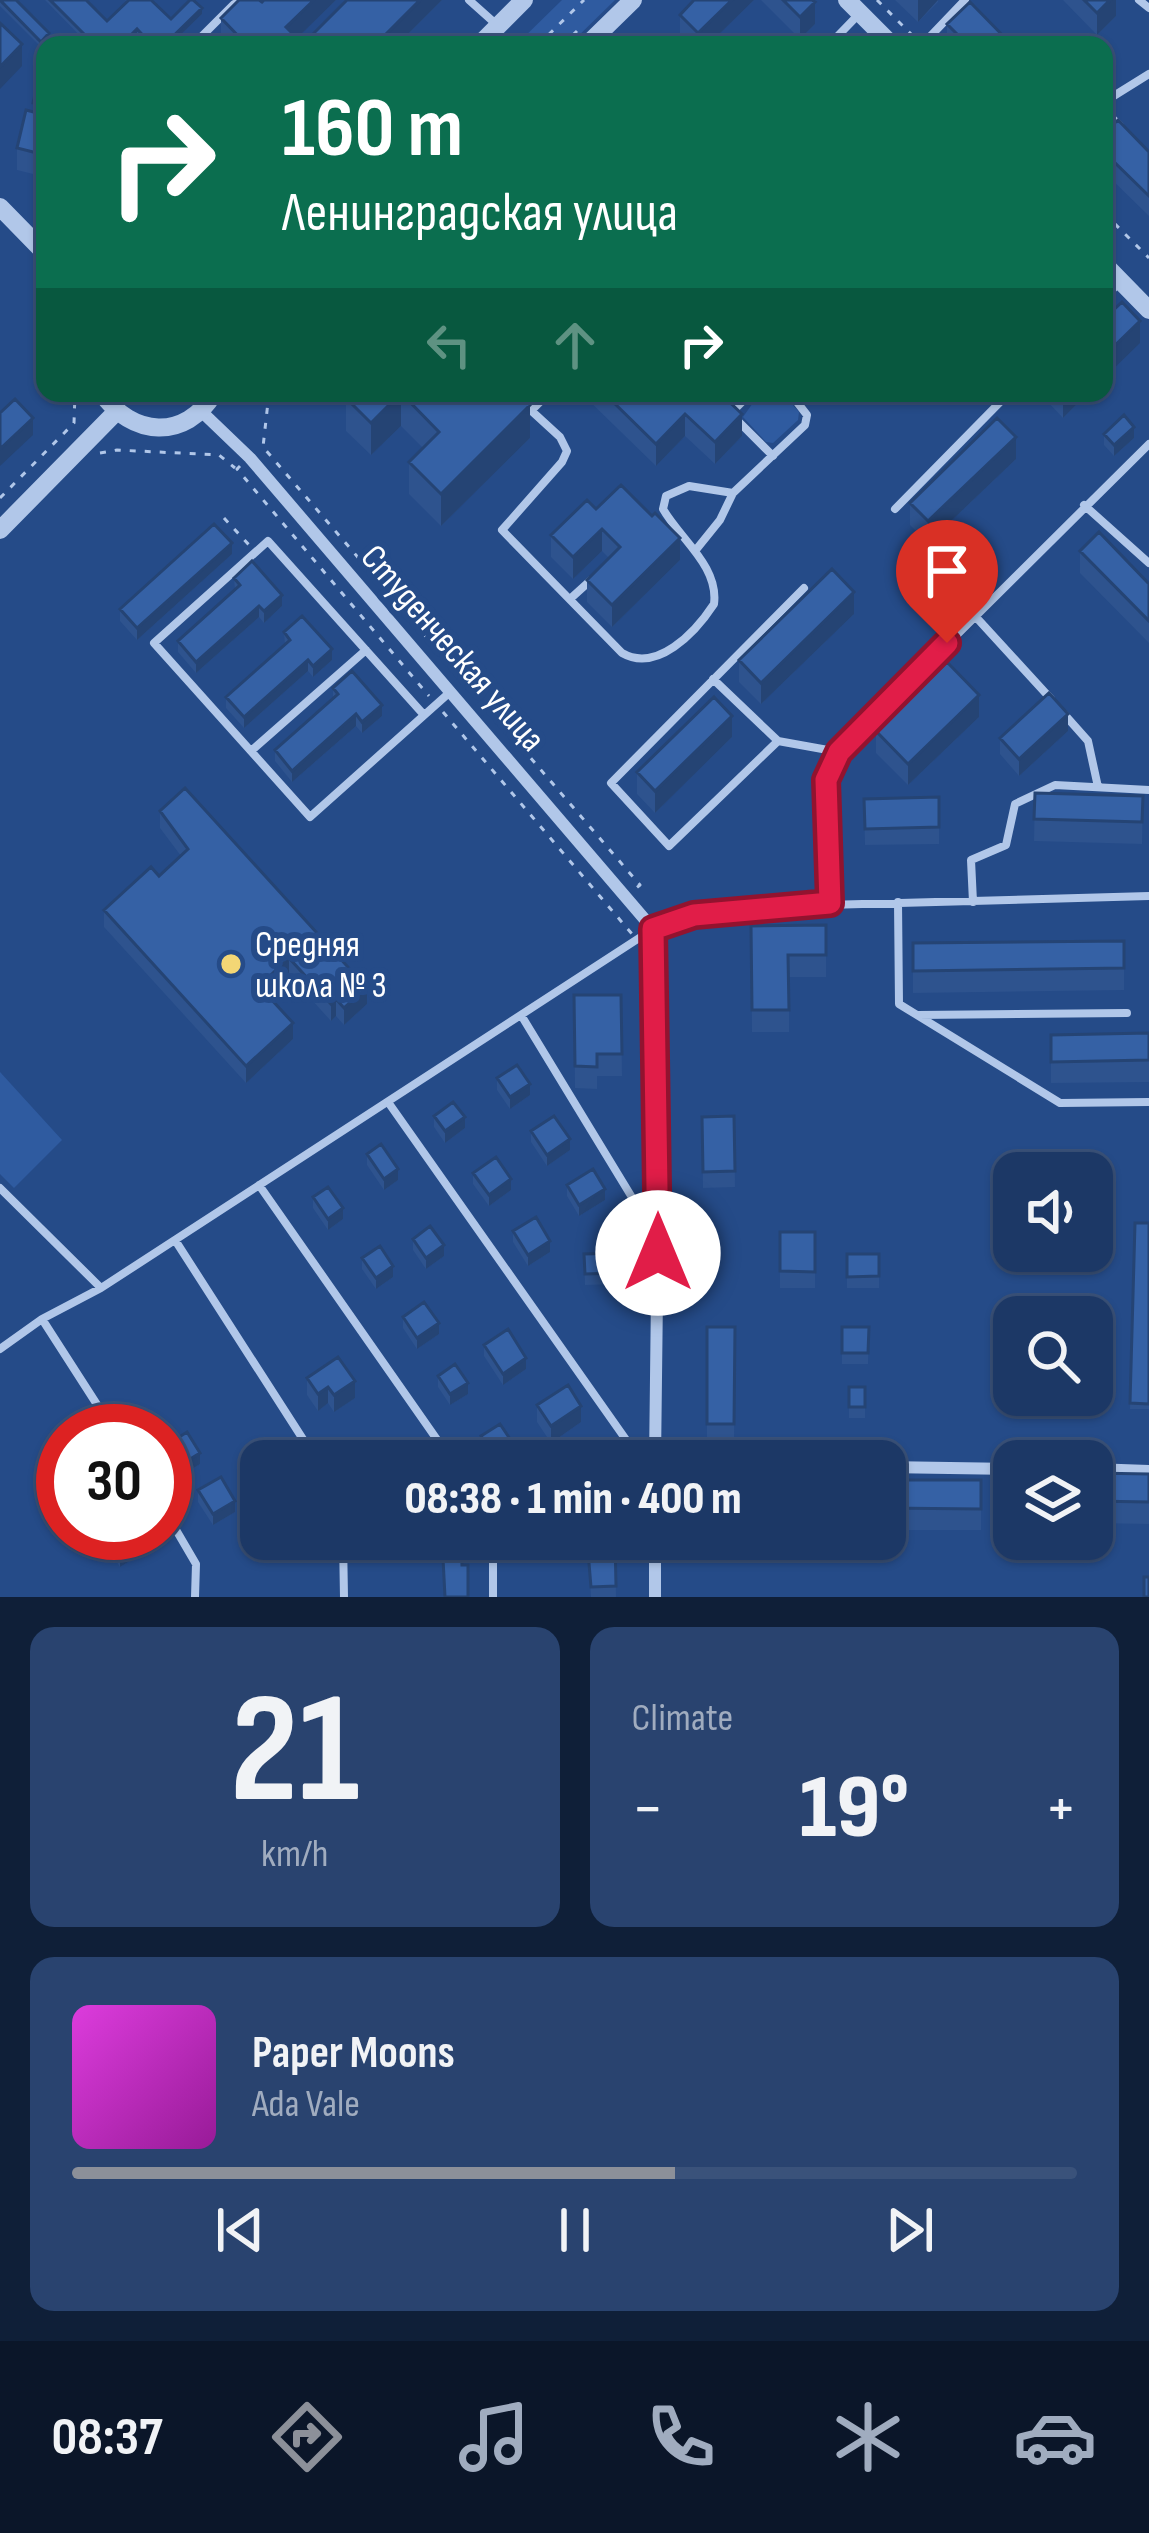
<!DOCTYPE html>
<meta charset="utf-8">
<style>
body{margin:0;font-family:"Sofia Sans Condensed",sans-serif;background:#29436f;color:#f1f3f6;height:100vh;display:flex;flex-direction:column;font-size:45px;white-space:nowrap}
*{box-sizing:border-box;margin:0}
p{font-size:39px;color:#a0acbf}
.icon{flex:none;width:66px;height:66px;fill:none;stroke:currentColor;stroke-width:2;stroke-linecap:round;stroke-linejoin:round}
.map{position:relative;height:1597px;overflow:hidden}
.side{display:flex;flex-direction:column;gap:30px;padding:30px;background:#0f1f38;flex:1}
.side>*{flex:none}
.banner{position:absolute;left:36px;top:36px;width:1077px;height:366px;border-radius:24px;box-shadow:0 3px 9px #0004,0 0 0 3px #3a527a;background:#0b6e4f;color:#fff;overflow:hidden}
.controls{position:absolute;left:993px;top:1152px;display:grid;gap:24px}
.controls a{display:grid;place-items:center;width:120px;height:120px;border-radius:24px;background:#1c3866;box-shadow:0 3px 9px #0004,0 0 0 3px #3a527a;font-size:60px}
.speed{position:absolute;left:36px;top:1404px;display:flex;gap:24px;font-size:60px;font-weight:700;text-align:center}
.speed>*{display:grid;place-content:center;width:156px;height:156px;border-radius:50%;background:#1c3866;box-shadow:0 3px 9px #0004,0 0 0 3px #3a527a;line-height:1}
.speed .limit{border:18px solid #d22;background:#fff;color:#111}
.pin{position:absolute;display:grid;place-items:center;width:102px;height:102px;color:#fff;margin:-123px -51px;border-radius:50% 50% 50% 0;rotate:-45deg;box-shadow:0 0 12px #0007}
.pin .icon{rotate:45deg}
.me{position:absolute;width:132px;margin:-66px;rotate:0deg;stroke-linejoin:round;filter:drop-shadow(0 0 9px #0008)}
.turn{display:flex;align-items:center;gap:42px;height:252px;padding:0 48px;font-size:54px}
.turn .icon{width:156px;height:156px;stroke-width:2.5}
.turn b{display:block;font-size:84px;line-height:102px}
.lanes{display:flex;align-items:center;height:114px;padding:0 48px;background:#0003;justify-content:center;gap:60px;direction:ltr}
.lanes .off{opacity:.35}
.big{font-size:90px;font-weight:800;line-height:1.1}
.side .tile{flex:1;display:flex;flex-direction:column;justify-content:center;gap:18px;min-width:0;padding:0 42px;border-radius:24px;background:#29436f}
.side .dial{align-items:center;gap:0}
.dial b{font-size:156px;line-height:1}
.song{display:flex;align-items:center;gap:36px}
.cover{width:144px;height:144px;border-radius:18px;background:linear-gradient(135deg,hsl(300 70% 55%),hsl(300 70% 35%))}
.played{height:12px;border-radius:6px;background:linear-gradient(90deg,#8c9099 60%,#3a527a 60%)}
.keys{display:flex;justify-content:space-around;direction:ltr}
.heat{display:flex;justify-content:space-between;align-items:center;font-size:66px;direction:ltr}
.side .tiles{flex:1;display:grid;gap:30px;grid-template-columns:1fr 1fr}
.tile:last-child{grid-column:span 2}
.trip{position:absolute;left:240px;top:1440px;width:666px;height:120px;border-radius:24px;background:#1c3866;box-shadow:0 3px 9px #0004,0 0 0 3px #3a527a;font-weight:800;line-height:120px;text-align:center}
.tabs{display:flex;height:192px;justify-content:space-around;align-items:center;background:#0b1629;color:#a0acbf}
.tabs .icon{width:84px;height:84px}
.tabs .current{color:#8c9099}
.tabs b{font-size:54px;color:#f1f3f6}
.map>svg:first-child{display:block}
.green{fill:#2f5ba0}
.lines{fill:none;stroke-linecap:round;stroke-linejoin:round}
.path{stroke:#b1c7e9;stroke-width:3;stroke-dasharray:6 9;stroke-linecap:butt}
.service{stroke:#b1c7e9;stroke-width:8}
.minor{stroke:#b1c7e9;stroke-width:12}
.tertiary{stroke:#b1c7e9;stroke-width:18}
.wall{fill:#2e538e}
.shaded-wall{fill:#254474}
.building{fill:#3561a5;stroke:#254474;stroke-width:3}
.route-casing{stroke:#92132f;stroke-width:30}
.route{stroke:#e11d48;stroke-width:21}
.poi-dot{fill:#f3d675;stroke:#254b88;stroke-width:4.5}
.labels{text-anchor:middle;stroke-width:12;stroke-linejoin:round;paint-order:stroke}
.street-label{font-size:36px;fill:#fff;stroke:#254b88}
.poi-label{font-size:36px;fill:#fff;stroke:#254b88;text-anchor:start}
</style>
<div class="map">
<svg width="1149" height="1597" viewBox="0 0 1149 1597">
<rect width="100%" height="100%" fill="#254b88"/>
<path class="green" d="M562 0H615L569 45H516Z
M760 393H782L799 412 798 420 773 443 766 442 743 417Z
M0 1072 62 1140 14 1188 0 1174Z"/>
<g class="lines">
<path class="path" d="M877 0 912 35
M538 45 584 0
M562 45 577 31
M1104 213 1149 258
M269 393 263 447 640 885 635 889
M100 453 117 450 219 455 235 468
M240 466 237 469 429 696
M0 498 74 423 75 393
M224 518 250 546
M443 712 632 934"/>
<path class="service" d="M469 0 497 25
M1139 0 1149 8
M193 45 234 4 263 0
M829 45 859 14
M922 45 965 0
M1104 102 1149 74
M1104 110 1120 126
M1104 298 1120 282
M512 393 560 437 567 451 562 462 502 530 622 653C657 673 695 633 714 604 719 566 680 539 663 509L666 496 689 486 733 493 805 425 807 415 790 393
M751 393 735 409 734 417 773 456
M531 411 549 393
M1084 505 1149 563
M895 509 1009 393
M695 551 720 520 733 493
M804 588 611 783 669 846 778 741 839 752
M570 599 591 580
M975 616 1051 699
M713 679 778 741
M1064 714 1088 741 1098 787
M424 715 268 541 154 643 310 817 449 693
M251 751 366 650
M898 902 899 1004 1060 1103 1149 1102
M973 902 971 860 1006 845 1015 804 1055 785 1149 790
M830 903 827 780 839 752 1149 444
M521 1015 633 1199 644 1208 658 1211
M918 1015 1127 1013
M388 1102 634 1451 647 1461
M259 1185 452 1461
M0 1188 101 1288
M175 1240 317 1461
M42 1319 114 1431
M0 1349 42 1319 101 1288 653 929 693 915 756 907 1149 896
M165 1511 196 1564 195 1597
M343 1539 344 1597
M493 1539V1597"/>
<path class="minor" d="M201 411 250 458 653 929 658 1212 655 1461
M885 1467 1014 1469
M1092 1469 1149 1471
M655 1597V1539"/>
<path class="tertiary" d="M847 0 892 45
M479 45 524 0
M587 45 633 0
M0 207 45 253
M1104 264 1149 310
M102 393C131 437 186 441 214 393
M0 530 116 412"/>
</g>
<path class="wall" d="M0 0 49 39 41 47 0 6Z
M45 0H86L107 21 127 2 125 0H151L171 19 202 14 170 45H147L137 35 126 45H89Z
M264 0H336L297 38 303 44 347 0H442L397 45H225L221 40V18Z
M754 0 708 45H688L680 37V15Z
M761 0H812L815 24 800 39Z
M895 0H938V2L918 22Z
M1063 0H1116V16L1097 35Z
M947 24 1012 45H947Z
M45 70V112L33 109V103Z
M45 115V177L17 170V148Z
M1104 133 1149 152V216L1104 172Z
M352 393H461L470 401 530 438 441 526 409 494V462L423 448 401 426 371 455 346 431V398Z
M581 393H660L669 402 677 393H726L723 396 742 436 715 464 685 436 656 466Z
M1045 393H1088L1063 418 1045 399Z
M1104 434 1134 438 1114 456 1104 445Z
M1016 459 928 543 910 525V503Z
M596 509 680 560 612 627 587 602V580L609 558 602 551 573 579 551 557V535Z
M1080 551 1149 584V643L1080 573Z
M232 554 137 640 120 621V609Z
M234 578 282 606 264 623 259 617 196 673 178 652V641L235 590Z
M854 614 761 704 739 682V660Z
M284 632 332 660 313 677 308 671 244 728 226 708V697L285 645Z
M333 688 382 716 362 733 356 726 292 782 275 761V750L333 698Z
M979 717 908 785 876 753V731Z
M1068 731 1019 776 1000 754V738Z
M732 737 655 813 637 794V772Z
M1035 793 1143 796 1142 844 1034 841Z
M939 797V844L865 845 864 799Z
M160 811 367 1004 344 1025 336 1016 331 1021 289 975 267 995 293 1039 246 1083 104 927V910L159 876 181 856 160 828Z
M826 925V977H789V1032H752L751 926Z
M1124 941V990L913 993V943Z
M574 995H621L622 1076H597V1089L575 1088Z
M1149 1033V1082L1051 1083V1035Z
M497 1078 530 1095 510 1109 497 1090Z
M434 1116 465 1128 445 1143 434 1127Z
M734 1116 735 1187 703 1188 702 1117Z
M531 1131 570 1150 547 1166 531 1142Z
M367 1154 398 1180 384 1190 367 1165Z
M473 1173 511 1190 489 1206 473 1184Z
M995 1182H1009V1213L995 1214Z
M567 1185 605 1200 579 1216 567 1196Z
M313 1197 343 1219 328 1230 313 1208Z
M1135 1223H1149V1409H1130Z
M513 1231 550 1252 528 1266 513 1242Z
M780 1232H815V1288H780Z
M413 1239 444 1256 426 1269 413 1250Z
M619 1253V1284L585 1285 584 1254Z
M847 1254H879V1288H847Z
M362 1258 393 1277 376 1289 362 1269Z
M403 1317 439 1334 417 1349 403 1328Z
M707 1327H735L734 1446 707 1445Z
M842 1327H869L868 1364H842Z
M484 1345 526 1369 503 1385 484 1356Z
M438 1376 468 1394 450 1405 438 1387Z
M307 1378 355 1398 334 1412 328 1403 318 1411 307 1395Z
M849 1387H865V1418H849Z
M537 1405 581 1422 551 1443 537 1422Z
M481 1436 510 1450 494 1461H490L481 1447Z
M165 1446 200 1464 177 1478 165 1459Z
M1092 1473 1149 1474V1524L1092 1523Z
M885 1480H981V1530H885Z
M198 1490 235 1512 213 1525 198 1502Z
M99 1533H135L141 1554 120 1567Z
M587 1539H615L616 1597H591Z"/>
<path class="shaded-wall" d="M314 0H336L290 45 286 27Z
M420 0H442L397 45H375Z
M732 0H754L708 45H698V33Z
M918 0H938L918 22Z
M1110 0H1116V16L1097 35V13Z
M815 2V24L800 39V17Z
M202 8V14L170 45H164Z
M137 29V35L126 45H121Z
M22 44V66L0 89V67Z
M1140 321V343L1104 378V356Z
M401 393V426L371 455V423Z
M1066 393H1088L1063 418V396Z
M530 405V438L441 526V494Z
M685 414V436L656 466V444Z
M742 414V436L715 464V442Z
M33 418V435L0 466V449Z
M1134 427V438L1114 456V445Z
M1016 437V459L928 543V521Z
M602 529V551L573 579V557Z
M680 538V560L612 627V605Z
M232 543V554L137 640V628Z
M854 592V614L761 704V683Z
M282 595V606L264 623V611Z
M259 606V617L196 673V662Z
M332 649V660L313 677V666Z
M308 660V671L244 728V717Z
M979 695V717L908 785V764Z
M382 705V716L362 733V722Z
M356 714V726L292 782V771Z
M1068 714V731L1019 776V759Z
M732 716V737L655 813V791Z
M289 958V975L259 1002V986Z
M367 988V1004L344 1025V1008Z
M336 999V1016L331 1021V1004Z
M293 1023V1039L246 1083V1066Z
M530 1084V1095L510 1109V1097Z
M465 1117V1128L445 1143V1131Z
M570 1139V1150L547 1166V1155Z
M398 1169V1180L384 1190V1179Z
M511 1179V1190L489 1206V1195Z
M605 1189V1200L579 1216V1205Z
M343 1208V1219L328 1230V1219Z
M550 1241V1252L528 1266V1255Z
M444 1245V1256L426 1269V1258Z
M393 1266V1277L376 1289V1278Z
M439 1323V1334L417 1349V1338Z
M526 1358V1369L503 1385V1374Z
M355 1381V1398L334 1412V1395Z
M468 1383V1394L450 1405V1394Z
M328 1387V1403L318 1411V1394Z
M581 1406V1422L551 1443V1426Z
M510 1439V1450L491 1461V1452Z
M200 1453V1464L177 1478V1467Z
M235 1501V1512L213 1525V1514Z
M141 1543V1554L120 1567V1555Z"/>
<path class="building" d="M0 0H16L49 33 41 42Z
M50 0H86L107 21 129 0H151L171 19 190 0H193L202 8 164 45H152L137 29 121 45H95Z
M239 0H259L262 2 264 0H314L286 27 303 44 347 0H420L375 45H247L221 18Z
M694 0H732L698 33 680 15Z
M783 0H812L815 2 800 17Z
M1084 0H1110L1097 13Z
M970 2 1012 45H968L947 24Z
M0 23 22 44 0 67Z
M862 36 871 45H853Z
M41 69 45 70V106L33 103Z
M26 110 45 115V155L17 148Z
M1118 120 1149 152V196L1104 152V133Z
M1122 302 1140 321 1104 356V319Z
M352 393H461L470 401 478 393H518L530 405 441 494 409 462 439 432 401 393 371 423 346 398Z
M604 393H660L669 402 677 393H720L742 414 715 442 685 414 656 444Z
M15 399 33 418 0 449V413Z
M1124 415 1134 427 1114 445 1104 434Z
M997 418 1016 437 928 521 910 503Z
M621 485 652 516 655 513 680 538 612 605 587 580 620 547 602 529 573 557 551 535 587 500 596 509Z
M214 524 232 543 137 628 120 609Z
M1099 532 1149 584V621L1080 551Z
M252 561 282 595 264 611 259 606 196 662 178 641 240 585 234 578Z
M832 569 854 592 761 683 739 660Z
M302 616 332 649 313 666 308 660 244 717 226 697 290 640 284 632Z
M947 662 979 695 908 764 876 731Z
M352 671 382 705 362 722 356 714 292 771 275 750 338 694 333 688Z
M1049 693 1068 714 1019 759 1000 738Z
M714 697 732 716 655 791 637 772Z
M185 788 367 988 344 1008 336 999 331 1004 289 958 259 986 293 1023 246 1066 104 910 151 867 159 876 188 849 160 811Z
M1035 793 1143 796 1142 822 1034 819Z
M939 797V827L865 829 864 799Z
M826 925V955H788L789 1010H752L751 926Z
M1124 941V968L913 971V943Z
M574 995H621L622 1054H597V1067L575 1066Z
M1149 1033V1060L1051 1062V1035Z
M517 1065 530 1084 510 1097 497 1078Z
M453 1102 465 1117 445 1131 434 1116Z
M554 1116 570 1139 547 1155 531 1131Z
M734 1116 735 1171 703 1172 702 1117Z
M381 1144 398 1169 384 1179 367 1154Z
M496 1157 511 1179 489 1195 473 1173Z
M593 1169 605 1189 579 1205 567 1185Z
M995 1182H1009V1202H995Z
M328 1187 343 1208 328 1219 313 1197Z
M536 1217 550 1241 528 1255 513 1231Z
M1135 1223H1149V1404L1130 1403Z
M430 1226 444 1245 426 1258 413 1239Z
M780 1232H815V1272L780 1271Z
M380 1246 393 1266 376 1278 362 1258Z
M619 1253V1273L585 1274 584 1254Z
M847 1254H879V1276L847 1277Z
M424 1302 439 1323 417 1338 403 1317Z
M707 1327H735L734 1424H707Z
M842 1327H869L868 1353H842Z
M508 1329 526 1358 503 1374 484 1345Z
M338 1357 355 1381 334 1395 328 1387 318 1394 307 1378Z
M455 1364 468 1383 450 1394 438 1376Z
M568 1385 581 1406 551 1426 537 1405Z
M849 1387H865V1407H849Z
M500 1424 510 1439 491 1452 481 1436Z
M187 1432 200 1453 177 1467 165 1446Z
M1092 1473 1149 1474V1502L1092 1501Z
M221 1477 235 1501 213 1514 198 1490Z
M885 1480H981V1509L885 1508Z
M106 1533H135L141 1543 120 1555Z
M442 1539H461L462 1565H468V1597H445Z
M587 1539H615L616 1586 591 1587Z
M1144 1577H1149V1597H1144Z"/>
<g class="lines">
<defs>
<path id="route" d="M658 1253 653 929 694 915 830 903 826 780 839 752 947 643"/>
</defs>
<use href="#route" class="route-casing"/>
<use href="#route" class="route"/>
</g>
<circle class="poi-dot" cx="231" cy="964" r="12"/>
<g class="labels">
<g class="street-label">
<text transform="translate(454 647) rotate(49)" y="13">Студенческая улица</text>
</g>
<g class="poi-label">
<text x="255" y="956">Средняя<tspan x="255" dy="41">школа № 3</tspan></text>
</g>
</g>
</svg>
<div class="controls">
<a><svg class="icon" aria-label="sound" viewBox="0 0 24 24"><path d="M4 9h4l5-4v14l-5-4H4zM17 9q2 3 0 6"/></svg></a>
<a><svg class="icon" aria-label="search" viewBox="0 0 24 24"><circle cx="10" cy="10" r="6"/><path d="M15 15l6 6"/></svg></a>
<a><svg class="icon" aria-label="layers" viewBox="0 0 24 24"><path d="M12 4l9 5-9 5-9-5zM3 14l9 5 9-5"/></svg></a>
</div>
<div class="speed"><div class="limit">30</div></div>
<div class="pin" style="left:947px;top:643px;background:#d93025"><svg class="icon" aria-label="arrive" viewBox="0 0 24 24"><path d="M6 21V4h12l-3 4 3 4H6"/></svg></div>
<svg class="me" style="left:658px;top:1253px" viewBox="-20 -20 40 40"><circle r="19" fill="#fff"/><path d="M0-13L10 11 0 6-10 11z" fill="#e11d48"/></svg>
<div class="trip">08:38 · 1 min · 400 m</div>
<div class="banner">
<div class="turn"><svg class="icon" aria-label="right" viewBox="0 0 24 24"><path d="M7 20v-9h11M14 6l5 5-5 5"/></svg><div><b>160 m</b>Ленинградская улица</div></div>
<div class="lanes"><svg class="icon off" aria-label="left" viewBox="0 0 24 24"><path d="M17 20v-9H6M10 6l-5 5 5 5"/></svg><svg class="icon off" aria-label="ahead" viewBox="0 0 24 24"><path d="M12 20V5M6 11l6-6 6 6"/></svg><svg class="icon" aria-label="right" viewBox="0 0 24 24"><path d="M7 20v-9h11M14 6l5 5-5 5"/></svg></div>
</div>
</div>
<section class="side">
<div class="tiles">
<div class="tile dial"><b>21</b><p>km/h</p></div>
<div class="tile"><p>Climate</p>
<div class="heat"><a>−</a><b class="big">19°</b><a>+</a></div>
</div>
<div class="tile">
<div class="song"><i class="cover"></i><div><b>Paper Moons</b><p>Ada Vale</p></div></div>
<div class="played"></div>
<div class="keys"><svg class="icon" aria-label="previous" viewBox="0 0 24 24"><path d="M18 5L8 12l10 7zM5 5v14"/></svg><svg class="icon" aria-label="pause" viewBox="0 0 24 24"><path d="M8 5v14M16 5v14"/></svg><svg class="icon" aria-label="next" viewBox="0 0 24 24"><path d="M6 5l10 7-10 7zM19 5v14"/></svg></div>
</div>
</div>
</section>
<nav class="tabs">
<b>08:37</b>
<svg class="icon current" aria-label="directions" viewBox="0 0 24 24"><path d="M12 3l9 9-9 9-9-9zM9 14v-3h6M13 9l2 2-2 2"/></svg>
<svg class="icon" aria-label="music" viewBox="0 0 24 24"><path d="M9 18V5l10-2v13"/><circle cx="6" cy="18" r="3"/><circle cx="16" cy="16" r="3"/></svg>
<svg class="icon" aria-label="phone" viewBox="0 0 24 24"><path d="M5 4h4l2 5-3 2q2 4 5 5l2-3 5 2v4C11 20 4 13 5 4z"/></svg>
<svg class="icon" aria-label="climate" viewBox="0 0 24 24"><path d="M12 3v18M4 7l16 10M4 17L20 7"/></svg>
<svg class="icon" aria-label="car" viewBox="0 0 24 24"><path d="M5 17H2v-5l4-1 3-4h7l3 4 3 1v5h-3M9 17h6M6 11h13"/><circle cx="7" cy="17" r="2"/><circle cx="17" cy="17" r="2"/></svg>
</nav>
